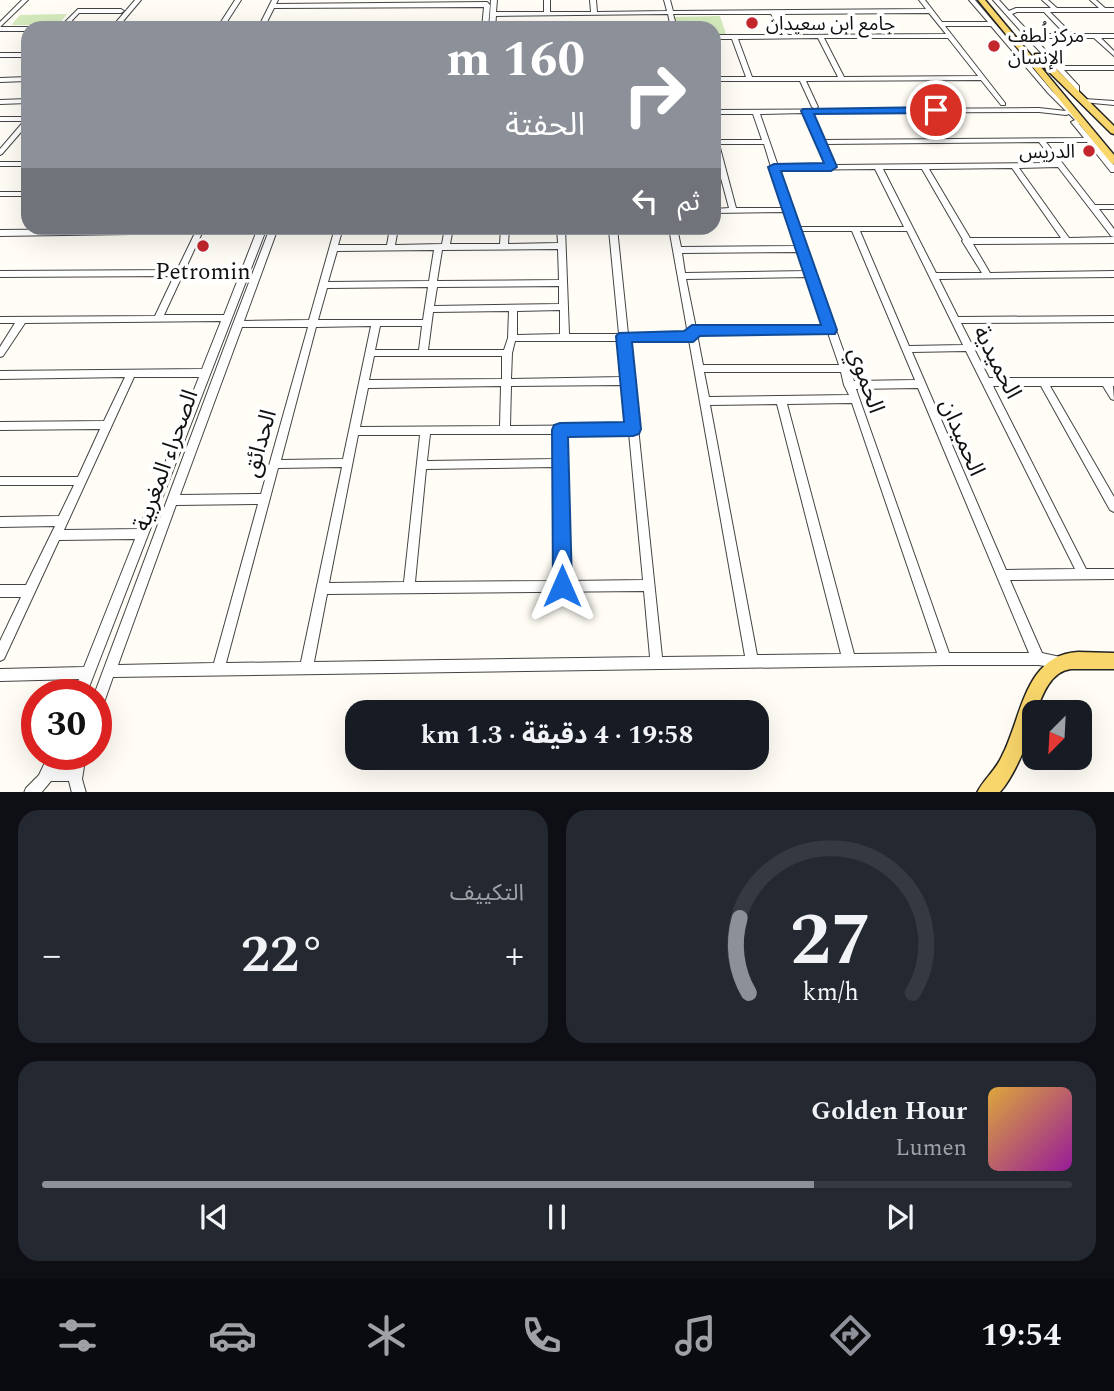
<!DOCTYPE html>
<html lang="ar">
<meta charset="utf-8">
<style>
body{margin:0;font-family:Spectral,"Noto Sans Arabic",serif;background:#242831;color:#f1f3f6;direction:rtl;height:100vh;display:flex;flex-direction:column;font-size:26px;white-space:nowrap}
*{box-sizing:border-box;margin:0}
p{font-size:23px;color:#9ea1a6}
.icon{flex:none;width:38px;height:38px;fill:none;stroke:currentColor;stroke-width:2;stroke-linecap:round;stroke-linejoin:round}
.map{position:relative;height:792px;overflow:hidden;direction:ltr}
.side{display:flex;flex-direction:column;gap:18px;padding:18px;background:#0d0f14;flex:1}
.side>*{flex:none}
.top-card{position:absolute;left:21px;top:21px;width:700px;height:214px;border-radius:21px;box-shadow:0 7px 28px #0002;direction:rtl;background:#8c9099;color:#fff;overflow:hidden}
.needle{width:46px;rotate:204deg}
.tools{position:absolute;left:1022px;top:700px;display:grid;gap:14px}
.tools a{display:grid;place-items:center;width:70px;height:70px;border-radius:14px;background:#171b24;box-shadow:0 7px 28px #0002;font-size:35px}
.speed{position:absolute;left:21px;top:679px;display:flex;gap:14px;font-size:35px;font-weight:700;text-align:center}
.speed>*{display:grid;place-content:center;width:91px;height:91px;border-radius:50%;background:#171b24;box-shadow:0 7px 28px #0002;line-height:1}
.speed .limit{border:10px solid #d22;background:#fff;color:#111}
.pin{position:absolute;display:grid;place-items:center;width:60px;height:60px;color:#fff;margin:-30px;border:4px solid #fff;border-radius:50%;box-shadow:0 2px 7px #0007}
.me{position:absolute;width:77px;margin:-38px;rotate:0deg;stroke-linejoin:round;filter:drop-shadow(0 0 5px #0008)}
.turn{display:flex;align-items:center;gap:24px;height:147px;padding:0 21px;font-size:32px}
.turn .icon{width:91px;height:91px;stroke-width:2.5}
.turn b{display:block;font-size:49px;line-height:60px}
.then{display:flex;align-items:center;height:66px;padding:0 21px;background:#0003;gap:14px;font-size:26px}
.big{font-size:52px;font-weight:700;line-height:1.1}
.side .card{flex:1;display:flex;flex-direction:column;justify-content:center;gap:10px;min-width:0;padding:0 24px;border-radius:21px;background:#242831}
.side .dial{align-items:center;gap:0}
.dial svg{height:182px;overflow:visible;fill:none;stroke:#363941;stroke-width:7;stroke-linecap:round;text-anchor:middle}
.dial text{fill:#f1f3f6;stroke:none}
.song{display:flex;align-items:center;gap:21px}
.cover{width:84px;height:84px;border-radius:10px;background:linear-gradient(135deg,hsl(40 70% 55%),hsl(300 70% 35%))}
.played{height:7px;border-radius:4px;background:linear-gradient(90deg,#8c9099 75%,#363941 75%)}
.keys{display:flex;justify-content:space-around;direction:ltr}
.heat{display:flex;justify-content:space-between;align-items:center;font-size:38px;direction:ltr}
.side .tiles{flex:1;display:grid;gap:18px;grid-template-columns:1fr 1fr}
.card:last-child{grid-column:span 2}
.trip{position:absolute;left:345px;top:700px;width:424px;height:70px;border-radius:21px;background:#171b24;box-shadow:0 7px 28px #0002;font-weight:700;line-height:70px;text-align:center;direction:rtl}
.tabs{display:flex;height:112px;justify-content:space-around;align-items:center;background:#090b0e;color:#9ea1a6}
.tabs .icon{width:49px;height:49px}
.tabs .active{color:#8c9099}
.tabs b{font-size:32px;color:#f1f3f6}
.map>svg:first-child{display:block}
.green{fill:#d5ebbd}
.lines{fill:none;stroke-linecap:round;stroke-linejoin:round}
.minor-casing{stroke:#444;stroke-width:2}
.major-casing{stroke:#222;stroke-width:3}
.minor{fill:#fff;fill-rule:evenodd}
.major{fill:#f9d66b;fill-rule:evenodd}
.route{fill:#1a73e8;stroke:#114b97;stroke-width:2}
.poi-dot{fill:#c4262e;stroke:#fff;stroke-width:2.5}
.labels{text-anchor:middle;stroke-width:7;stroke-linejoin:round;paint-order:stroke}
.far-poi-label{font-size:19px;fill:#111;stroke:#fff;text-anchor:start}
.poi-label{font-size:23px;fill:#111;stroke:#fff}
.street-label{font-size:23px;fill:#111;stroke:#fff}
</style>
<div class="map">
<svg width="1114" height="793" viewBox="0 0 1114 793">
<rect width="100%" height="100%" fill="#fffdf5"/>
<path class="green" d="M67 14 58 25H11L20 15Z
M720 16 726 34H714V28H676L673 17Z"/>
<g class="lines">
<defs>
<path id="minor" d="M22 0H28L0 27V22Z
M135 0H141L119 26 219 25 235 0H241L223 28H111Z
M272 0H278L276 4 487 2 490 5 488 28H482L484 7 274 8 264 28H258Z
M491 0H497L496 12H544V0H550V12H591L590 0H596L597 12 667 11 664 0H670L673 11 926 9 919 0H925L942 22H988L969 0H975L1052 91 1085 123V125L1079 124 1114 165V172H1111L1087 142H1046L1095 205H1114V209H1099L1114 229V237L1111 236 1058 167 1019 168 1069 238 1114 237V243L973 244 990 273 1114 271V277L939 279 958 317 1114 316V322L961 323 989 378H1114V386H1113L1114 400 1111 399 1103 386H1050L1114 497V512L1110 510 1041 386H993L1086 569H1114V579L1010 580 1042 653 1065 658 1067 662 1065 666 1061 668 1038 665H945L113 677 101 711 96 712V695H94L233 324 270 228H278L244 321 309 320 335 228H343L338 245H387L390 228H398L395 245 442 244 445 228H453L450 244H500L501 228H509L508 244 558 243 557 228H565L569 334H619L609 230H588L584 228H617L628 334H688L669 228H677L681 247 798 246 787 212 714 213V209L729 208 714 152V140H762L753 114H714V110L1039 108 1066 111 1048 93 991 26H945L1005 103V105H1001L981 80 806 81 818 107 815 109 812 107 800 81H714V77H746L732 39H714V35H783L771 14H673L677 28H671L668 14 496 16 495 28H489ZM929 13 946 34 788 35 777 14ZM818 38 838 77H752L738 39ZM824 38H948L978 76 844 77ZM1039 112 1066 115 1069 114 1075 120 1071 122 1084 138 823 140 811 113ZM805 113 827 165 778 166 760 114ZM1039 142 1055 163 834 165 825 144ZM719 144H764L771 167 770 168 772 170 785 208H736ZM1012 168 1061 238H970L929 169ZM875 169 904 227H799L780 170ZM883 169H922L963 240 962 241 982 273H936ZM801 231H852L915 380 854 381ZM860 231H907L963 345 909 346ZM558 249 559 280 437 281 442 250ZM434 250 429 281 328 282 337 251ZM800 252 807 271 685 273 682 253ZM809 277 826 327 696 328 686 279ZM559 286V304L434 306 437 287ZM428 287 423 320H318L327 288ZM560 310V334L517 335V311ZM509 311 508 338 504 350H428L433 312ZM371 326 343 459 281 460 316 327ZM380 326H422L419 350H375ZM242 327H308L261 494 180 495ZM828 333 839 365H703L697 334ZM689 340 745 656 662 657 629 341ZM515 341H620L623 377 511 379 512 353ZM966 351 1075 569 1006 570 912 352ZM374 356H502V379L369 380ZM704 372H841L844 385 849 395 709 397ZM624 385 628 425 510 426 511 386ZM501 386 500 426 360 427 368 388ZM918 388 1029 653H949L856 389ZM852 403 937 653 854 654 787 404ZM777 404 841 654 757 655 710 405ZM629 433 643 580 568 581 565 434ZM430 434H555V459L427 461ZM358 435H420L404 582 329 583ZM342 467 301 662 226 663 278 468ZM555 467 556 581 415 582 426 469ZM258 504 214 663 118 665 176 505ZM644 591 650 657 314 662 327 594Z
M993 0H999L1009 11 1016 8H1051L1042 0H1048L1057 8H1099L1090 0H1096L1105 8H1114V12H1050L1072 34H1114V38H1101L1114 51V56L1094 38H1034L1061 66H1114V70H1064L1079 86V93L1074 94 1073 86 1026 37ZM1017 12H1044L1065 34H1031L1012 14Z
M78 9H121L124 11 121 13H79L65 28H59Z
M0 27H28L30 28H28V31H0Z
M0 53H28V57H0Z
M28 77V81L0 82V78Z
M28 99V103L0 104V100Z
M1084 99 1114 101V105L1082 102 1081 101Z
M0 117H28V124L2 154 0 155V149L24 121H0Z
M0 162H28V166H0Z
M0 192H28V196H0Z
M197 228H266V230L86 695H73L79 679 0 681V669L84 667 135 539 59 540 4 659 0 661V641L21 597H0V585H26L55 526 0 527V517L59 516 74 485H0V477H78L100 429 0 430V422L104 421 125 377 0 379V371L202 369 221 321 25 323 3 356 0 357V347L15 323H0V317L155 316 174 276 0 277V271L177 270 195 233 0 236V230ZM202 233H256L224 315H164ZM134 377H199L139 529 64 530Z
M49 754H63L57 767H70L72 754H86L82 779 86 793H72L69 781H51L41 793H24L26 788 39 775Z"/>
<path id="major" d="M978 0H985L1114 155V164L1111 163Z
M1035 54H1041L1114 126V134L1111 133 1035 58Z
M1078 652 1114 653V669H1071C1051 671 1042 695 1036 712H1034C1033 734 1014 777 999 793H977C983 780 996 770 1002 756 1022 718 1024 655 1078 652Z"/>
</defs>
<use href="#minor" class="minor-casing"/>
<use href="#major" class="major-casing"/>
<use href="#minor" class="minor"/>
<use href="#major" class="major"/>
</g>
<path class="route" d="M936 107 941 110 940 113 814 114 837 167 831 171H781L837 330 835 334 700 336 693 342H632L641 429 639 434 633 436 568 437 572 586 569 593 562 595 556 593 553 586 552 430 554 425 560 423 624 422 616 336 619 333 684 331 692 325H821L768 167 774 164 824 163 801 111 803 109Z"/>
<g class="poi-dot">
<circle cx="752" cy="23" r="7"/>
<circle cx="994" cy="46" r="7"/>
<circle cx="1089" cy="151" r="7"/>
<circle cx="203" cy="246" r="7"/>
</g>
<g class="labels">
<g class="far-poi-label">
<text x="766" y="30">جامع ابن سعيدان</text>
<text x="1008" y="42">مركز لُطف<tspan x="1008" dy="22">الإنسان</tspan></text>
<text x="1075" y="158" text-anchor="end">الدريس</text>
</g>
<g class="poi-label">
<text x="203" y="279">Petromin</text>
</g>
<g class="street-label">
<text transform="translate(998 362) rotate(63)" y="8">الحميدية</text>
<text transform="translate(867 380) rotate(71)" y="8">الحموي</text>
<text transform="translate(963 437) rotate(67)" y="8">الحميدان</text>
<text transform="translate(259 443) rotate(-74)" y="8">الحدائق</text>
<text transform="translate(165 460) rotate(-70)" y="8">الصحراء المغربية</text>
</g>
</g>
</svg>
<div class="tools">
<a><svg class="needle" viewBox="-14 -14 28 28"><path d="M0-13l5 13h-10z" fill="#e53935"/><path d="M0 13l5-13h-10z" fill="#9ea1a6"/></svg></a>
</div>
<div class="speed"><div class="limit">30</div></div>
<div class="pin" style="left:936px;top:110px;background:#d93025"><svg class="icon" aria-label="arrive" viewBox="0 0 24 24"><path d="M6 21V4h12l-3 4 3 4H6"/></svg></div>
<svg class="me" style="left:562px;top:586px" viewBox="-20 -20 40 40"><path d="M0-17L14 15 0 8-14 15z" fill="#1a73e8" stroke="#fff" stroke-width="4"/></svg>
<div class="trip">19:58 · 4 دقيقة · 1.3 km</div>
<div class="top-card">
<div class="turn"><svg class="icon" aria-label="right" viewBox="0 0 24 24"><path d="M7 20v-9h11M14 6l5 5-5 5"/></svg><div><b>160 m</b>الحفتة</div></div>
<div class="then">ثم<svg class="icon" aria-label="left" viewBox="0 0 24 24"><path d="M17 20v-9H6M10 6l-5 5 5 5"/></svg></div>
</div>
</div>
<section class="side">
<div class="tiles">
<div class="card dial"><svg viewBox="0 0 100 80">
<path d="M14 69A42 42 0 1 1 86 69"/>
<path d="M14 69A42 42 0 0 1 10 36" stroke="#8c9099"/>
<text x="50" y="56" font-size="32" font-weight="700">27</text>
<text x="50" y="72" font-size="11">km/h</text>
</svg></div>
<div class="card"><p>التكييف</p>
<div class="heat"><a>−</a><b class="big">22°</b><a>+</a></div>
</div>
<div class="card">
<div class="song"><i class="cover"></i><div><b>Golden Hour</b><p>Lumen</p></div></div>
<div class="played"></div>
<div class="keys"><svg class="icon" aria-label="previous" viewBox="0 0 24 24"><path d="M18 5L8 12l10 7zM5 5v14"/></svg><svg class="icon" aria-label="pause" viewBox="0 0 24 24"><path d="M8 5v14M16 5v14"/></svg><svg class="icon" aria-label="next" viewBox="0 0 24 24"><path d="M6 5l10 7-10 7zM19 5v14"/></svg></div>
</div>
</div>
</section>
<nav class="tabs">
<b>19:54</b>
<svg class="icon active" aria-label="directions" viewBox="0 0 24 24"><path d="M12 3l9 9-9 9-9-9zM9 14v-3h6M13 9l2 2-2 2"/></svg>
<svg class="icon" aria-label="music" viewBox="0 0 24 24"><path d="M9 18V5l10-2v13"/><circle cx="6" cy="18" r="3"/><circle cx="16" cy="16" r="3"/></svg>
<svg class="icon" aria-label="phone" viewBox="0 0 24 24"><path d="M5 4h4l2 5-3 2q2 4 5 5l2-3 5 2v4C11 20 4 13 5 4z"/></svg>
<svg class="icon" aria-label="climate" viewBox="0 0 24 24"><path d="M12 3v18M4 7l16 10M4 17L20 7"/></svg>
<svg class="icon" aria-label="car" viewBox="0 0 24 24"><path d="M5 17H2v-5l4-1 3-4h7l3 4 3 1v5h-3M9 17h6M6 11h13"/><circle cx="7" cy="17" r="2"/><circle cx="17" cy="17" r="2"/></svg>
<svg class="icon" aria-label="filters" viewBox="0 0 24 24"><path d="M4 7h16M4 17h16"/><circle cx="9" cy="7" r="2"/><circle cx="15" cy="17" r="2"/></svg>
</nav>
